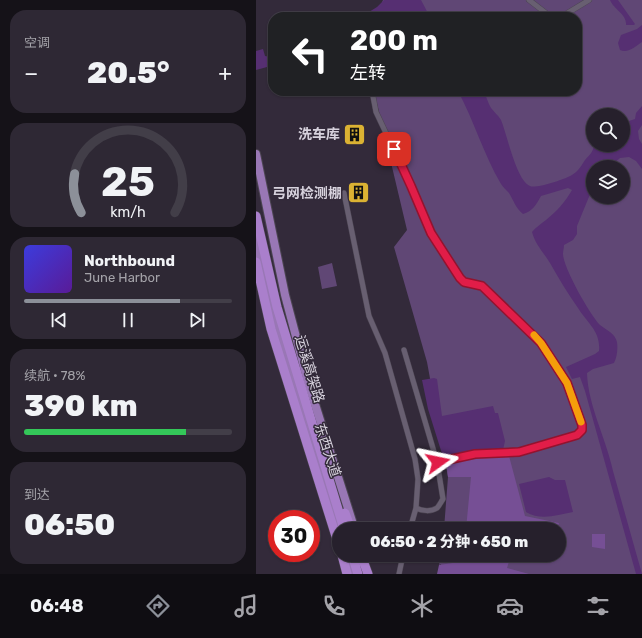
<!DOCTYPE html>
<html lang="zh">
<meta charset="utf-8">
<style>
body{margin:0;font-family:Rubik,"Noto Sans SC",sans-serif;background:#2e2834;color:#f1f3f6;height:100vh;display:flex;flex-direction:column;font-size:15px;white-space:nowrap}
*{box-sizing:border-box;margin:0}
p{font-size:13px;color:#a4a3a9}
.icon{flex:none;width:22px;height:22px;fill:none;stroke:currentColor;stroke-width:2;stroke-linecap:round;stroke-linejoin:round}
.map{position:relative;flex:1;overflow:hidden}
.sheet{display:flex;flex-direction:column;gap:10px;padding:10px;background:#151218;width:256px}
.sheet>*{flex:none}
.guide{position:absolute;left:12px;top:12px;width:314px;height:84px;border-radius:16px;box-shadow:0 1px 3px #0004,0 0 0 1px #423e48;background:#202124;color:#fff;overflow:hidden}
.fabs{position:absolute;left:330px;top:108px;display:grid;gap:8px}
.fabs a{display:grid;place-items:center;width:44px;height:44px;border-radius:50%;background:#26202c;box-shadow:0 1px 3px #0004,0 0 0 1px #423e48;font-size:20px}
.speed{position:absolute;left:12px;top:510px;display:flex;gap:8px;font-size:20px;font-weight:700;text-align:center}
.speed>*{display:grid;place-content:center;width:52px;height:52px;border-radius:50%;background:#26202c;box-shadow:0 1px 3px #0004,0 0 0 1px #423e48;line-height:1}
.speed .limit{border:6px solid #d22;background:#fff;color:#111}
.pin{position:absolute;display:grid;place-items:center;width:34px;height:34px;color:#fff;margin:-17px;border-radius:8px;box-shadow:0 2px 6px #0006}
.me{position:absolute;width:44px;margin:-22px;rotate:78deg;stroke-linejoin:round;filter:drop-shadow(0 0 3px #0008)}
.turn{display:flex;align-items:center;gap:14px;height:84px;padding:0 16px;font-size:18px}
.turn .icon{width:52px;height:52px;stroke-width:2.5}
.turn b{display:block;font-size:28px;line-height:34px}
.big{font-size:30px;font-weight:800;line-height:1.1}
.sheet .widget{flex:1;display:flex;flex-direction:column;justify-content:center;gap:6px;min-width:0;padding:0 14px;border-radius:16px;background:#2e2834}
.sheet .dial{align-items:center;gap:0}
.dial svg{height:104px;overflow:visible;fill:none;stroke:#423e48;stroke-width:7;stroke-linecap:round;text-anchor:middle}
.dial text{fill:#f1f3f6;stroke:none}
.song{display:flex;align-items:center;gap:12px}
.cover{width:48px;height:48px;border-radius:6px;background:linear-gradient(135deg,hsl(240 70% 55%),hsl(270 70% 35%))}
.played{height:4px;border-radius:2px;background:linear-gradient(90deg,#8c9099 75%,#423e48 75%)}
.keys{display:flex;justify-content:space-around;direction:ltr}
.heat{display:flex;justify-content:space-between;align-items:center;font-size:22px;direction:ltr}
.charge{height:6px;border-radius:3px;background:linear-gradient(90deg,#34c759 78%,#423e48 0)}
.trip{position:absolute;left:76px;top:522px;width:234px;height:40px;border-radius:20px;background:#26202c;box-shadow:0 1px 3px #0004,0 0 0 1px #423e48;font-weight:800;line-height:40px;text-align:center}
.menu{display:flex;height:64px;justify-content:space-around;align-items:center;background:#0f0d12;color:#a4a3a9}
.menu .icon{width:28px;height:28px}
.menu .active{color:#8c9099}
.menu b{font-size:18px;color:#f1f3f6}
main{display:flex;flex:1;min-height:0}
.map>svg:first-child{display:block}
.green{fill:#604775;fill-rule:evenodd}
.forest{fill:#764f95}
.water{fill:#562f72}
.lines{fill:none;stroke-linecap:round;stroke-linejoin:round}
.minor-casing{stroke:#4c4552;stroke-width:6}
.primary-casing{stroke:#4c4552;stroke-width:10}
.trunk-casing{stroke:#4c4552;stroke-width:10}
.minor{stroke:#685f71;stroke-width:5}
.primary{stroke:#9977b5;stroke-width:8}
.trunk{stroke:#aa7fcc;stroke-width:9}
.route-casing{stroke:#92132f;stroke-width:10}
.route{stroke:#e11d48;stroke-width:7}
.slow{stroke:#f59e0b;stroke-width:7}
.labels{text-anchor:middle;stroke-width:3;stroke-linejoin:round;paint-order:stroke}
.poi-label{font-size:14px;font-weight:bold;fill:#d7d2dd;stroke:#332a3a;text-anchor:end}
.street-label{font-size:14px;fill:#d7d2dd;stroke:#332a3a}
</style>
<main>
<section class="sheet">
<div class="widget"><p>空调</p>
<div class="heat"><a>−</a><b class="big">20.5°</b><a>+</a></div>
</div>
<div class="widget dial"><svg viewBox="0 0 100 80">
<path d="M14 69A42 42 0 1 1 86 69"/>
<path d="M14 69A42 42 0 0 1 9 39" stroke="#8c9099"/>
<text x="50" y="56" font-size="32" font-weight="700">25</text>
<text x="50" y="72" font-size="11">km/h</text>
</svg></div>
<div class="widget">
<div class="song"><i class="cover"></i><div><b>Northbound</b><p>June Harbor</p></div></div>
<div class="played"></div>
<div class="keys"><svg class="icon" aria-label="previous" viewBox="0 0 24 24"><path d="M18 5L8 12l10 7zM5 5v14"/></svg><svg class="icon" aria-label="pause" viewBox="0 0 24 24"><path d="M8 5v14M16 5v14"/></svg><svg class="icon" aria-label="next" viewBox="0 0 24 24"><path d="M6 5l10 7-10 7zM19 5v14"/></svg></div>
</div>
<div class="widget"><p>续航 · 78%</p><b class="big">390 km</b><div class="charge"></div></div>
<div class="widget"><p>到达</p><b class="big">06:50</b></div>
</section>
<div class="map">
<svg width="386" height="574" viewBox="0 0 386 574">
<rect width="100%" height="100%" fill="#332a3a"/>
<path class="green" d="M127 0H386V574H182L185 564 183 565 185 555H303V529H188L192 477 171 362 138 247 151 230 118 91H321V17H120ZM337 115H367V145H337ZM337 167H367V197H337Z
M76 263 81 286 66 289 62 267Z"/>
<path class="forest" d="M253 456 269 516 303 523 301 529H210L215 477H192L190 462 209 459 211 457Z
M336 534H349V549L336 547Z
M211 555H255L251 568 273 574H181L183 565 210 561Z"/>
<path class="water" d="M128 0H165L174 17H105L121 7Z
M354 0H362L379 24 378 25H370C371 14 358 10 354 0Z
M386 25V42C380 46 372 54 364 50L362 43 365 35 381 29Z
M7 49 9 56 15 57 16 63 11 67 0 70V51Z
M202 91H228C230 96 232 103 235 108 238 112 242 115 245 120 251 134 260 180 274 186 279 189 306 180 312 177 321 173 324 168 329 160 333 155 337 153 338 145H367V123L379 119 380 113 386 106V125L382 131 383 139 386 144V169L380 161 373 157 364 158 354 167H337V187L321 226V234L317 240 308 245C308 248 307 251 307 254 307 267 334 315 344 325 350 330 359 333 361 342 362 349 361 357 358 363L337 369 331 373C332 406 350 438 357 471L386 574H380L329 391 324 377 316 379 310 367 339 354 343 351C345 331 331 323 322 308 312 294 303 279 294 263 288 253 279 244 276 232 280 227 285 224 290 220 300 212 310 201 316 190L312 188 285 196C280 205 277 211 267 214 259 207 258 201 253 193 250 190 247 187 245 184 228 155 218 121 202 91Z
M178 378 181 379 186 416 237 406 239 413H242L249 441 247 450 218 451 187 457 172 409 166 380Z
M293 477 299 480H309L317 512C301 515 285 521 270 512L263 484Z"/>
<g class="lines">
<defs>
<path id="minor" d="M273 0 295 17
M305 17 333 0
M116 91 120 112 155 186 175 233 204 278 208 282 226 286 285 343 311 383 326 425V430L321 435 263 452 219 454 181 462
M88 193 113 316 129 353 159 459 162 479 160 508 154 529
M148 350 181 462 187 499C185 502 183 506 181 508 175 512 166 511 160 508
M143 574 147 555"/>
<path id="primary" d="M0 154 29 295 52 382 96 521
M0 240 17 312 39 389 83 529
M91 555 97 574"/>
<path id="trunk" d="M0 216 21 307 88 529
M0 262 15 329 83 546
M89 513 95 529
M86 555 91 574
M96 555 102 574
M105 555 112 574"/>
</defs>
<use href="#minor" class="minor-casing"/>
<use href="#primary" class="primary-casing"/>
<use href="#trunk" class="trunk-casing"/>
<use href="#minor" class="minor"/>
<use href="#primary" class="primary"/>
<use href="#trunk" class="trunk"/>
</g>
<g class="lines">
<defs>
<path id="route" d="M138 149 155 186 175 233 204 278 208 282 226 286 285 343 311 383 326 425V430L321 435 263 452 219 454 182 462"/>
</defs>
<use href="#route" class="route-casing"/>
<use href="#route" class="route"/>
<path class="slow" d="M278 335 285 343 311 383 325 422"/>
</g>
<defs>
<symbol id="building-square" viewBox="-11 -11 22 22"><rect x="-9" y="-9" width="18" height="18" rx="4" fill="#dbb233" stroke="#332a3a"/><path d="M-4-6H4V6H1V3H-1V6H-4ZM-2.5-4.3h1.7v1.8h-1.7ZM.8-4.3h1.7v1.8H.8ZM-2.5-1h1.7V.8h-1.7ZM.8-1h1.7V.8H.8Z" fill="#111"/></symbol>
</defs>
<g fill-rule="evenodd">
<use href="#building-square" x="86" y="122" width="25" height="25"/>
<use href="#building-square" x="90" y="180" width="25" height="25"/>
</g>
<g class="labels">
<g class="poi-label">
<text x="84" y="139">洗车库</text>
<text x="86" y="198">弓网检测棚</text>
</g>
<g class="street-label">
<text transform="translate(54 369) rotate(73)" y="5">运溪高架路</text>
<text transform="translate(72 450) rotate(72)" y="5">东西大道</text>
</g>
</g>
</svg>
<div class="fabs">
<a><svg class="icon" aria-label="search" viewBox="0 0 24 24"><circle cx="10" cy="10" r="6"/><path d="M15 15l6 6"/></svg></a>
<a><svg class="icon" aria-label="layers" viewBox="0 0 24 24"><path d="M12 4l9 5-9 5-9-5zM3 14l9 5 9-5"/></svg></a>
</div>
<div class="speed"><div class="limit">30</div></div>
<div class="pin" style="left:138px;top:149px;background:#d93025"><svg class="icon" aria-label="arrive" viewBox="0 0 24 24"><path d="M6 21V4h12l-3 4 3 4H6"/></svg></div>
<svg class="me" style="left:182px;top:462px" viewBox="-20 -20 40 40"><path d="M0-17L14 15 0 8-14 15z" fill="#e11d48" stroke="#fff" stroke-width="4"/></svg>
<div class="trip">06:50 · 2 分钟 · 650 m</div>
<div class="guide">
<div class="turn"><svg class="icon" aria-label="left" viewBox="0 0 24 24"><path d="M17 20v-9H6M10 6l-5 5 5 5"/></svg><div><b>200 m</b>左转</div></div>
</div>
</div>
</main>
<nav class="menu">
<b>06:48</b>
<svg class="icon active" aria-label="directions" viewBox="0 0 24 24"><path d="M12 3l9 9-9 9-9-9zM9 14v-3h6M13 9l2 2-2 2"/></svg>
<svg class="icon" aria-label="music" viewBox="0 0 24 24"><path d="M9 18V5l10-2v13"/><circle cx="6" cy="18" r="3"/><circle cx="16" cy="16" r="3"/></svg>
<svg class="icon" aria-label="phone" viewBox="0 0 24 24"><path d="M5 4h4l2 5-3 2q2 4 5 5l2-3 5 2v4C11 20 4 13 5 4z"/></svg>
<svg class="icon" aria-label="climate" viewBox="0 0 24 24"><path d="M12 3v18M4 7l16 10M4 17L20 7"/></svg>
<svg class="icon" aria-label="car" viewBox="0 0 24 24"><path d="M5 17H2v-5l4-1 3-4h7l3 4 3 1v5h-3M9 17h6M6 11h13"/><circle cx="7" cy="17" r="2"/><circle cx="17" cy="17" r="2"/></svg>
<svg class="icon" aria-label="filters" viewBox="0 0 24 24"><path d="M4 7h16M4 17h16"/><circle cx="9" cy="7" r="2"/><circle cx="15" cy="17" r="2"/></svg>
</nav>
